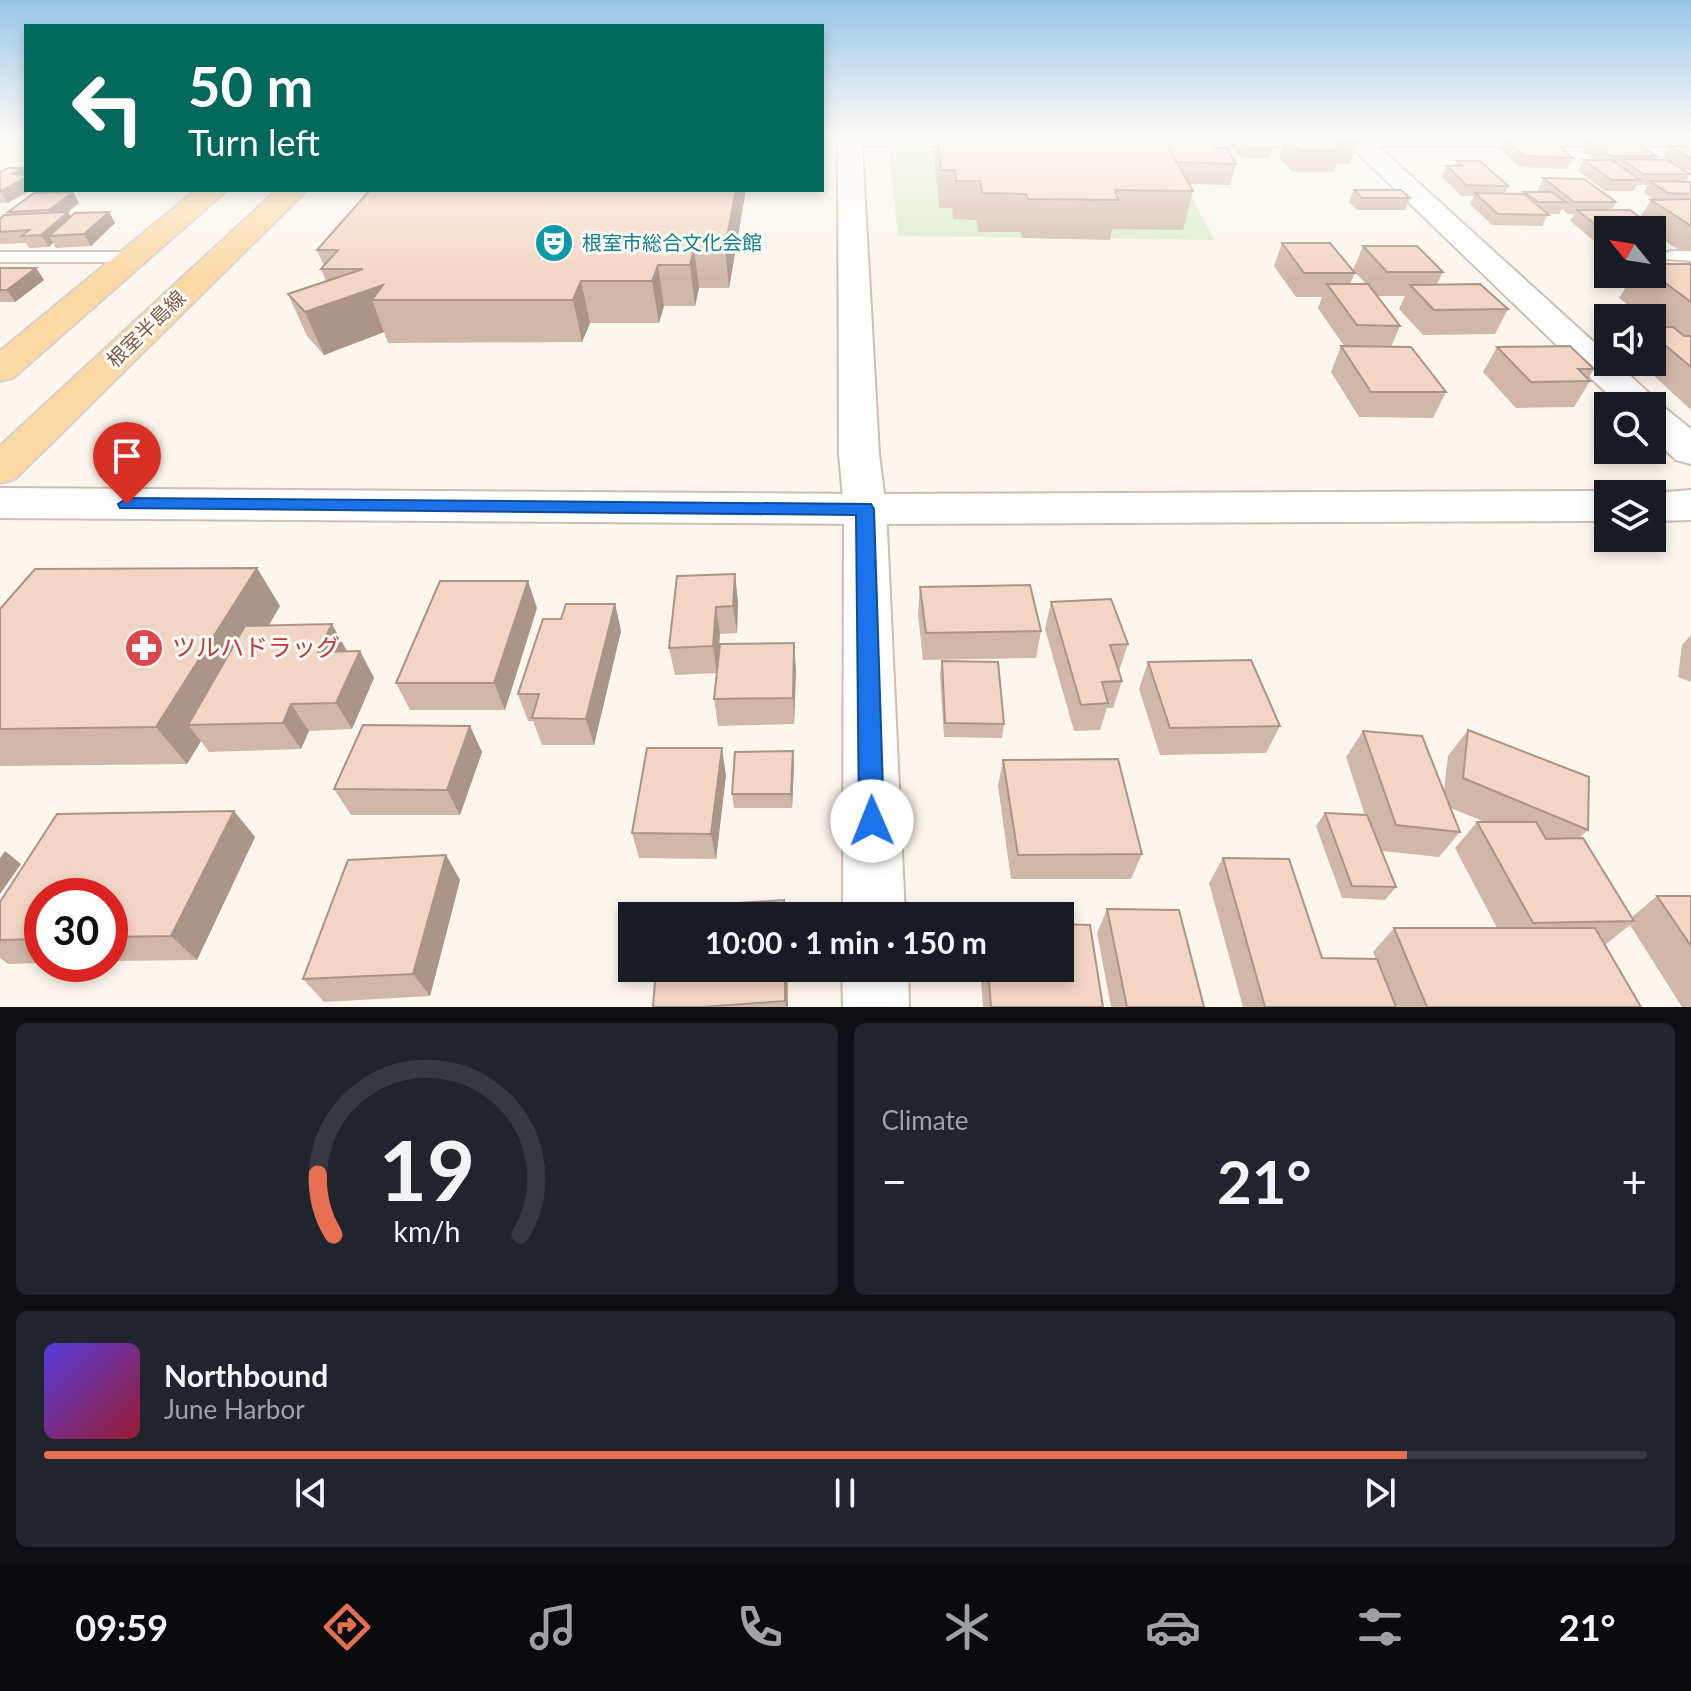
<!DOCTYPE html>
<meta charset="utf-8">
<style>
body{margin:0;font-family:Lato,"Noto Sans JP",sans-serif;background:#20242c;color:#f1f3f6;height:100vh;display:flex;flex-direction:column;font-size:30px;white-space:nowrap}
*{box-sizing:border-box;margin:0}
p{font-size:26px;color:#9ea1a6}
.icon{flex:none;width:44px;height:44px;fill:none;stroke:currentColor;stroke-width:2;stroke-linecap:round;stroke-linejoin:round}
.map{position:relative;height:1007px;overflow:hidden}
.details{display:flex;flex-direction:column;gap:16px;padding:16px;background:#0d0f14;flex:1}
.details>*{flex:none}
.hud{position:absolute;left:24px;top:24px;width:800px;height:168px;border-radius:0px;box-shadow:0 4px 12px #0003;background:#00695c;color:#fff;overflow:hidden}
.needle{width:52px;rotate:300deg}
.tools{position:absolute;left:1594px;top:216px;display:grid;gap:16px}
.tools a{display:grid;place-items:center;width:72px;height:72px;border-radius:0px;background:#171b24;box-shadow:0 4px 12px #0003;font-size:40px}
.speed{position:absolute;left:24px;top:878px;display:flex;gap:16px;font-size:40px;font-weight:700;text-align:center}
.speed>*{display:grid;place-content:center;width:104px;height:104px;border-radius:50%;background:#171b24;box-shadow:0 4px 12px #0003;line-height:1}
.speed .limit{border:12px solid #d22;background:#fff;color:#111}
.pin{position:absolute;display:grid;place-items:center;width:68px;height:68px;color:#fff;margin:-82px -34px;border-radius:50% 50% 50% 0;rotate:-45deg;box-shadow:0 0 8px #0007}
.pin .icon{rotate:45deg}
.me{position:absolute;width:88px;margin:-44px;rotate:359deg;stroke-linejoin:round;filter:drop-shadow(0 0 6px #0008)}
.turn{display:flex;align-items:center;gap:28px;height:168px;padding:0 32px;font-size:36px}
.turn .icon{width:104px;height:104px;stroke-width:2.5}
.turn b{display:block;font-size:56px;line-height:68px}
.big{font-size:60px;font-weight:700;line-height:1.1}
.details .tile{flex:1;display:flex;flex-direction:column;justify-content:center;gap:12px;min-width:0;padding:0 28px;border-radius:12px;background:#20242c}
.details .dial{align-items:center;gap:0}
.dial svg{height:208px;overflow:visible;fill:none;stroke:#363941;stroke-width:7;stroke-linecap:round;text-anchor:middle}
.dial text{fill:#f1f3f6;stroke:none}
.song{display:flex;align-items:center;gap:24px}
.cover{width:96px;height:96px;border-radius:12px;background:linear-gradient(135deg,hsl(250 70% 55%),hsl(350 70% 35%))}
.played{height:8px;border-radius:4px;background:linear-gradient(90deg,#e76f51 85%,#363941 85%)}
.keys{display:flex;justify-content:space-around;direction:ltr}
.heat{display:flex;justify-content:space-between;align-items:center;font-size:44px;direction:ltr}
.details .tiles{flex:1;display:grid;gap:16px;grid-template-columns:1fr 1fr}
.tile:last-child{grid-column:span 2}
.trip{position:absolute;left:618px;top:902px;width:456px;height:80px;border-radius:0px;background:#171b24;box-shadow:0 4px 12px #0003;font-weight:700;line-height:80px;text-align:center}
.tab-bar{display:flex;height:128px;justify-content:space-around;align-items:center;background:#090b0e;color:#9ea1a6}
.tab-bar .icon{width:56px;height:56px}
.tab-bar .current{color:#e76f51}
.tab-bar b{font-size:36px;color:#f1f3f6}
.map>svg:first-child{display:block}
.green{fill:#d8ecc9}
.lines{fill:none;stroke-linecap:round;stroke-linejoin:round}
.service-casing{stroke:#d1beb0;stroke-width:4}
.minor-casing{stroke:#d1beb0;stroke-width:4}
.tertiary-casing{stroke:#d1beb0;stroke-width:4}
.primary-casing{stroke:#dad1cd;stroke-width:4}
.service{fill:#fff;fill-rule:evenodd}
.minor{fill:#fff;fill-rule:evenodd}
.tertiary{fill:#fff;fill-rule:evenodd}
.primary{fill:#fbd9a5;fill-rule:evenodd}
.wall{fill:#d1b7a8}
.shaded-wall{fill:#aa9588}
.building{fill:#f3d5c3;stroke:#aa9588;stroke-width:2}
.route{fill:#1a73e8;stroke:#114b97;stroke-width:2}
.labels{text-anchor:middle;stroke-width:6;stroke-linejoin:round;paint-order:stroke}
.far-culture-label{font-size:20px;fill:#0d838f;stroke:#fffaf3;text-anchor:start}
.far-street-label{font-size:20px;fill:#7a5c4d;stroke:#fffaf3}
.health-label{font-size:24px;fill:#be3a42;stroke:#fffaf3;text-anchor:start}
</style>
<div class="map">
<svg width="1691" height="1007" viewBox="0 0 1691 1007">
<rect width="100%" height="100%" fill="#fdf6ec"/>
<path class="green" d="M1166 148 1214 240 898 236 889 149Z"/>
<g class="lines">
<defs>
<path id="service" d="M1671 251H1691V261L1665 259V253Z
M0 252H132L140 257 132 262H0Z"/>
<path id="minor" d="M1145 138H1691V146H1156L1148 144Z
M838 139H1005L1001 144 993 146H862L879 454 886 509 905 916H843L844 509 839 454Z
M842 968H908L909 1007H843Z"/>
<path id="tertiary" d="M1342 138H1369L1608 355V362H1616L1661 405 1691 429V464L1676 460 1652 437V406H1620Z
M0 488 865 494 1608 491 1618 494H1608V521L865 524 0 518Z
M1691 490V520L1652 521V494H1642Z"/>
<path id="primary" d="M196 190H227L13 378 0 381V351Z
M277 190H307L15 479 0 483V446Z"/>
</defs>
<use href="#service" class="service-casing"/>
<use href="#minor" class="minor-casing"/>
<use href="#tertiary" class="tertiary-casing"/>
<use href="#primary" class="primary-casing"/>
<use href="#service" class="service"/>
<use href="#minor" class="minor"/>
<use href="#tertiary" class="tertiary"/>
<use href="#primary" class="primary"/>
</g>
<path class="wall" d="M935 138H1211L1216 148 1236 164 1230 185 1189 184 1193 191 1183 230 1112 229 1110 240 1022 238 1021 232H978L977 220 953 219 952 208H939L934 156Z
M1234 138 1273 148 1269 158H1241L1231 146Z
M1285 138H1352L1357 143 1350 164H1337L1334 172H1293L1279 157Z
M1504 138 1573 158 1567 169 1519 167 1499 149Z
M1588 141 1657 156 1655 160 1690 174 1686 182H1691V249H1677L1653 233 1652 234V230H1608V240H1593L1570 221 1574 214H1568L1562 209 1559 214H1548L1542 226 1492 225 1470 204 1474 196H1461L1442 177 1447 166H1454L1457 161 1508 186 1504 194H1523L1524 192H1540L1538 190 1543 178 1616 202 1612 210 1640 217 1651 200H1654L1644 192 1648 185H1637L1633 191H1605L1578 171 1584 160H1596L1583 152Z
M1669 146H1691V170H1684L1663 157Z
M0 172 8 203H0Z
M370 190H745V195L729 288H699L695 306H664L659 323H590L582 342 388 343 384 332 324 355 307 336 288 294 326 281 321 269 324 266 317 250Z
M1354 190 1410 198 1405 210H1357L1349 202Z
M73 192 79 203 68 212 71 217 109 212 115 223 91 246 56 248 53 243 49 247 29 248 26 243 0 244V219L10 215 8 212Z
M1282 243 1355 273 1350 284H1366L1353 270 1363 246 1443 272 1437 284 1508 309 1495 334 1423 335 1399 309 1405 296H1377L1400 326 1391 347 1446 392 1433 418 1359 417 1331 372 1341 346H1344L1318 308 1322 297H1296L1274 266Z
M1691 264V410L1639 362H1652V327H1655L1652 325V318H1644L1619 298 1634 274H1652Z
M0 268H36L44 280 15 302H0Z
M1497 347 1594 369 1588 379 1590 381 1574 407 1516 408 1483 372Z
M677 576 738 601 737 633 720 634 718 660 796 670 794 724 718 726 714 699 717 673 675 675 669 648Z
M920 587 1041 631 1036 658 923 660 918 614Z
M1051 602 1128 644 1119 671 1122 681 1113 708H1107L1100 730 1074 731 1045 629Z
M615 604 621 631 594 745H542L533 721H528L518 694 561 619Z
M280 606 268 626 347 651H360L374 678 352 729 309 731 301 749 209 752 201 741 187 764 0 766V609Z
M537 608 505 710H410L396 683Z
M1691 635V682L1678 677 1682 645Z
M942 661 1004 724 1002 738 944 737 940 675Z
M1148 662 1280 726 1266 753 1160 755 1139 689Z
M470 726 482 752 460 815H351L334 789Z
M1468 730 1588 830 1579 838 1632 917 1657 896H1691V1007H1682L1630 925 1605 945 1641 1007H1243L1209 883 1223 858 1322 958 1376 959 1373 952 1394 928H1497L1455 848 1477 822H1485L1451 808 1460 832 1439 857 1382 851 1396 887 1385 900 1342 898 1316 826 1325 813 1365 815 1346 757 1363 731 1444 790 1448 756Z
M1003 760 1142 854 1131 879H1011L998 786Z
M794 765 792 808H734L732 794Z
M726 775 716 859 639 858 632 833Z
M234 811 255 837 197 960 110 961V896H42V963L8 964 0 958V902Z
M446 855 460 880 430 996 324 1002 303 979Z
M1107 909 1204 1007H1111L1097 933Z
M787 968 788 1007H653Z
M980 968H1060L1103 1007H983Z"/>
<path class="shaded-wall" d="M23 168 26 173V190H31L8 203 1 192 12 174Z
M736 190H745V195L729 288 725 247Z
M73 192 79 203 68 212 75 224 49 236 53 243 49 247 41 235 56 222 49 210Z
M109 212 115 223 91 246 84 234Z
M694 248 699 288 695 306 690 265Z
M658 265 664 306 659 323 652 281Z
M36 268 44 280 15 302 7 290Z
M581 281 590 323 582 342 573 300Z
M383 285 372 300 384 332 324 355 305 312Z
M257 568 280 606 211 725H188L201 741 187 764 156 727Z
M735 574 738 601 737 633 733 606Z
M528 581 537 608 505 710 494 683Z
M615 604 621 631 594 745 586 719Z
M716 607 720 634 717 673 713 646Z
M332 624 347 651 318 652Z
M794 643 796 670 794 724 793 698Z
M360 651 374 678 352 729 336 703Z
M291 704 309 731 301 749 283 723Z
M470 726 482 752 460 815 447 790Z
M722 748 726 775 716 859 711 834Z
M793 751 794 765 792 808 791 794Z
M234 811 255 837 197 960 171 936Z
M5 851 21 864 0 894V858Z
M446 855 460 880 430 996 413 974Z
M785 968H787L788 1007H786L785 1001Z"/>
<path class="building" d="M938 138H1163L1193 191 1115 190 1118 200 1028 199 1026 194 982 193 980 181H956L955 170H941Z
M1164 138H1211L1216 148H1227L1236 164 1176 162Z
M1237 138H1264L1273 148H1244Z
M1288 138H1352L1357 143H1334L1342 150 1300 151Z
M1504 138 1551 140 1573 158 1524 156Z
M1588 141H1633L1657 156H1611Z
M1669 146H1691V159Z
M1621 159 1667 160 1690 174H1643Z
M1584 160H1612L1640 180H1612Z
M1457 161H1480L1508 186 1466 185 1447 166H1463Z
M8 168H23L12 174 26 175V177L0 192V172Z
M1543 178 1584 179 1616 202H1574Z
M1650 181 1691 182V194L1668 193Z
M370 190H736L725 247 694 248 690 265H658L652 281H581L573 300H372L383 285 305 312 288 294 363 269H321L338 250H317Z
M1354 190H1401L1410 198H1362Z
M73 192 49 210 8 212 34 193Z
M1524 192H1551L1566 202H1538Z
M1475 193 1524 194 1549 215 1498 214Z
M1691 199V226L1651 200Z
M1577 210H1630L1655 228H1600Z
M68 212 41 235 22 236 29 230 0 232V219L4 215Z
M109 212 84 234 49 236 75 213Z
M1282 243H1330L1355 273H1304Z
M1363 246H1417L1443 272H1387Z
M1652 264H1691V302L1652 273Z
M0 268H36L7 290H0Z
M1327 284H1368L1400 326 1357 325Z
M1480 284 1508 309 1434 310 1410 285Z
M1652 327H1673L1684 336H1691V367L1652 334Z
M1341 346 1411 347 1446 392H1371Z
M1570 346 1594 369H1578L1590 381 1531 382 1497 347Z
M257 568 156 727 0 729V609L35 569Z
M735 574 733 606 716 607 713 646 669 648 677 576Z
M440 581H528L494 683H396Z
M1030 585 1041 631 926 633 920 587Z
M1111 599 1128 644 1110 645 1122 681 1102 682 1108 703 1081 705 1051 602Z
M566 604H615L586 719 532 718 539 694H518L543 619H561Z
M332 624 318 652 360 651 336 703 291 704 283 723 188 725 245 626Z
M794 643 793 698 714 699 720 644Z
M1251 660 1280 726 1170 728 1148 662Z
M942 661 998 662 1004 724 945 723Z
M363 725 470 726 447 790 334 789Z
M1468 730 1589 777 1588 830 1463 778Z
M1363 731 1422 736 1460 832 1396 825Z
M647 748H722L711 834 632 833Z
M793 751 791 794H732L735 752Z
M1118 759 1142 854 1018 855 1003 760Z
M234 811 171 936 110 937V896H42V939L0 940V902L57 814Z
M1325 813 1367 815 1396 887 1352 886Z
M1477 822H1536L1546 839 1583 838 1634 921 1533 923Z
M446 855 413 974 303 979 348 860Z
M1223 858 1289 859 1322 958 1377 959 1396 1007H1265Z
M1657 896H1691V946Z
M784 900V916H660L661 908Z
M1107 909 1179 910 1204 1007H1127Z
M1060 924 1090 925 1103 1007H991L988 968H1060Z
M1394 928H1595L1641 1007H1427Z
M656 968H785V1001L701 1007H653Z"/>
<linearGradient id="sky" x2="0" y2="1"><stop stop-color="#97c7e8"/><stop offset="0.49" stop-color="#fefbf6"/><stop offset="1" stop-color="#fefbf6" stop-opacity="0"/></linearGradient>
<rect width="1691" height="279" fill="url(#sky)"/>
<path class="route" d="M127 498 871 504 874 509 884 821 880 829 872 833 863 829 859 821 856 515 120 508 118 504Z"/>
<defs>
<symbol id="theatre-disc" viewBox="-11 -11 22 22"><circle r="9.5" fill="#0f9aa8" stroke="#fffaf3"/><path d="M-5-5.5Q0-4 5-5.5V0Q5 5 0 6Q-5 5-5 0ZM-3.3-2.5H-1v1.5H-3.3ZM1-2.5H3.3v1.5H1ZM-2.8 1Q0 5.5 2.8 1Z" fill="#fff"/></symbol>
<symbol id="pharmacy-disc" viewBox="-11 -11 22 22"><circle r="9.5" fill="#e0444e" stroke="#fffaf3"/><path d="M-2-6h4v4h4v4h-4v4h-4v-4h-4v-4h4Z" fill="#fff"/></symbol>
</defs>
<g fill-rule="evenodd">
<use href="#theatre-disc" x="532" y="221" width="44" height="44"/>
<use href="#pharmacy-disc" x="122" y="626" width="44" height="44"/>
</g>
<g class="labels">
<g class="far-culture-label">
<text x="582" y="250">根室市総合文化会館</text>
</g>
<g class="far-street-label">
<text transform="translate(146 329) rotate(-44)" y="7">根室半島線</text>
</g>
<g class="health-label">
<text x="172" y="656">ツルハドラッグ</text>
</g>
</g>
</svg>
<div class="tools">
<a><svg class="needle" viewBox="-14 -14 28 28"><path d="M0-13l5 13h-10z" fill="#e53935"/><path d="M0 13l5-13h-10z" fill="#9ea1a6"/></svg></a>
<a><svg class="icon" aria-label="sound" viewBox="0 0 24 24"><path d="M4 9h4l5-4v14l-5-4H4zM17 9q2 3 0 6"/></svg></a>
<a><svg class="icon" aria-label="search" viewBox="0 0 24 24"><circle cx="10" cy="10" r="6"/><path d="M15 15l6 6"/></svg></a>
<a><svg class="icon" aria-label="layers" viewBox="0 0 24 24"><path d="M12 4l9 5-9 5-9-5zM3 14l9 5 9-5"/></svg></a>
</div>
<div class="speed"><div class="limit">30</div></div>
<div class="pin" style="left:127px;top:504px;background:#d93025"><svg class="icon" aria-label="arrive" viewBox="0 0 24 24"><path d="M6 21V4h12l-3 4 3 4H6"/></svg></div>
<svg class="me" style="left:872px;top:821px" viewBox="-20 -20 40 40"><circle r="19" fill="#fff"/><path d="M0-13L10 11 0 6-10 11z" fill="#1a73e8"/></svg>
<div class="trip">10:00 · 1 min · 150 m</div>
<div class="hud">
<div class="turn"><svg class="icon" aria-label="left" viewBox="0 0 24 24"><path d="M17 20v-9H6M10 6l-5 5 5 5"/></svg><div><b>50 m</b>Turn left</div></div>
</div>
</div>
<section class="details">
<div class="tiles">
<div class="tile dial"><svg viewBox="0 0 100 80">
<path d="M14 69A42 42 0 1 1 86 69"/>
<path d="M14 69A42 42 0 0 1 8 46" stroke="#e76f51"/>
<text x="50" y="56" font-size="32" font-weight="700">19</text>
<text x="50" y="72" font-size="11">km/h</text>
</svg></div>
<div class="tile"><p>Climate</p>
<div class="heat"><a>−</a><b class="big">21°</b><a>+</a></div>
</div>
<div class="tile">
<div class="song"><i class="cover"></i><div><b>Northbound</b><p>June Harbor</p></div></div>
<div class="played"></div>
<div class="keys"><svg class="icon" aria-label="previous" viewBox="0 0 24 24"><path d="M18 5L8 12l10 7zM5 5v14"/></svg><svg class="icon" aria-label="pause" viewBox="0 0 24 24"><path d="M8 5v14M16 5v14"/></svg><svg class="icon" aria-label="next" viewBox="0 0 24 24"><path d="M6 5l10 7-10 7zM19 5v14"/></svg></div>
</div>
</div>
</section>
<nav class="tab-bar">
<b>09:59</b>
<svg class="icon current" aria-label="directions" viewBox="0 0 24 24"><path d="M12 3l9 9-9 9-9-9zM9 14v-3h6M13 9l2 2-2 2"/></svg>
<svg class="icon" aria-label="music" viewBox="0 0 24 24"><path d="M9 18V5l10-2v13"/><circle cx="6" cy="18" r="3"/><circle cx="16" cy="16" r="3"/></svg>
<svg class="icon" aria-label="phone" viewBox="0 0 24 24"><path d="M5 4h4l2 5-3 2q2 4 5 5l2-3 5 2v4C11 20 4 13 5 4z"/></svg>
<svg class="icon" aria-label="climate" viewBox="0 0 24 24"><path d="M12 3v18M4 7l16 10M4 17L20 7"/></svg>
<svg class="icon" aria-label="car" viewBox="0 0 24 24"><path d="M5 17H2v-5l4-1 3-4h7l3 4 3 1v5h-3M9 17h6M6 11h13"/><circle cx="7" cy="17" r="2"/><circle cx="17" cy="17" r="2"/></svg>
<svg class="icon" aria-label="filters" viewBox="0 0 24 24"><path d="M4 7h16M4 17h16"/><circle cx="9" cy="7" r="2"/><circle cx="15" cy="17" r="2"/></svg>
<b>21°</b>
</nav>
